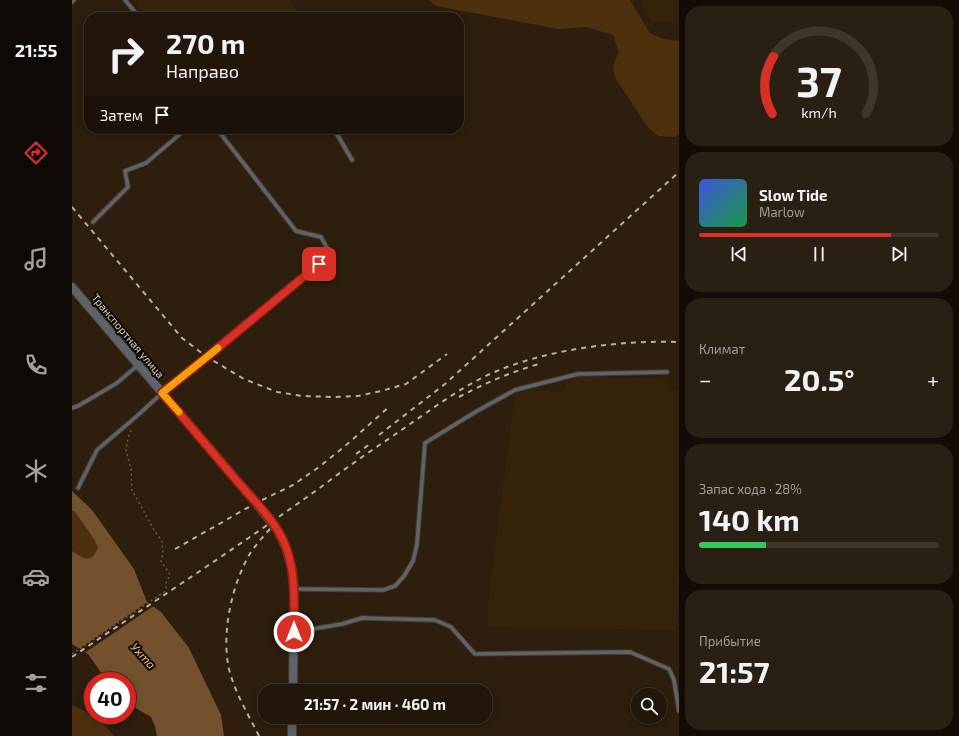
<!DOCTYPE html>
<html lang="ru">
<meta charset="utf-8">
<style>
body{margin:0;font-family:"Exo 2",sans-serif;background:#2a1f13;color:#f1f3f6;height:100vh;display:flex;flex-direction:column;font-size:15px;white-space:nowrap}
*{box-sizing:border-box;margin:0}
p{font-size:13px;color:#a29f9c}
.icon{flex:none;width:22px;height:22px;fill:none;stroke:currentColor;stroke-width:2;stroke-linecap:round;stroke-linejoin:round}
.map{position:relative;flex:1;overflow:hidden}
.panel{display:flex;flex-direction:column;gap:6px;padding:6px;background:#130c06;width:280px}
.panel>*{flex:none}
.top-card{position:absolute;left:12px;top:12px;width:380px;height:122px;border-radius:16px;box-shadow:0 2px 10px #0003,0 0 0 1px #3f352b;background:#22160a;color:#f1f3f6;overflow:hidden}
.tools{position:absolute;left:559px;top:688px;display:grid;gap:8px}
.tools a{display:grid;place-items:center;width:36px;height:36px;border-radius:50%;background:#22160a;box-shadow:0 2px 10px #0003,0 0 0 1px #3f352b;font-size:20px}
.speed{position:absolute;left:12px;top:672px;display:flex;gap:8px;font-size:20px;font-weight:700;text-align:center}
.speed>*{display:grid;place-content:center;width:52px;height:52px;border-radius:50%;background:#22160a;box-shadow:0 2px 10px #0003,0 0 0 1px #3f352b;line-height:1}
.speed .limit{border:6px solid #d22;background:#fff;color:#111}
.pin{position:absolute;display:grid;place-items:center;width:34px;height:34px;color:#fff;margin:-17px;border-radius:8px;box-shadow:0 2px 6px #0006}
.me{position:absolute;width:44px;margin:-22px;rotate:0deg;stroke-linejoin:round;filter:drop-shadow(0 0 3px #0008)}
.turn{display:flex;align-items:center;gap:14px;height:84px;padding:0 16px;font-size:18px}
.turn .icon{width:52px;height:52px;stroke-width:2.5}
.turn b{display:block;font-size:28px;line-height:34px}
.then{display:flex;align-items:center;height:38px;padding:0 16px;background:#0003;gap:8px;font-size:15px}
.big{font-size:30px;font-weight:700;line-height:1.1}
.panel .tile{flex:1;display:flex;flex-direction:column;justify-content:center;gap:6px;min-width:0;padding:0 14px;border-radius:16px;background:#2a1f13}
.panel .dial{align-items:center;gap:0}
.dial svg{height:104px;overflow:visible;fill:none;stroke:#3f352b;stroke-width:7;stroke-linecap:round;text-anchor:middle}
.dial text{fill:#f1f3f6;stroke:none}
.song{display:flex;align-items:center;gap:12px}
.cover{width:48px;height:48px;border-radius:6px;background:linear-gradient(135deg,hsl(230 70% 55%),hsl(140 70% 35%))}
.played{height:4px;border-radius:2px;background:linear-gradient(90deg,#d93025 80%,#3f352b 80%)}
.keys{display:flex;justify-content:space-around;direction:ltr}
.heat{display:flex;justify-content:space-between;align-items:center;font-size:22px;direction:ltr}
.charge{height:6px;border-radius:3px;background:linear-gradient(90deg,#34c759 28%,#3f352b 0)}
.trip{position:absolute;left:186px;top:684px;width:234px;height:40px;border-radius:16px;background:#22160a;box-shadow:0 2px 10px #0003,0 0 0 1px #3f352b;font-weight:700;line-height:40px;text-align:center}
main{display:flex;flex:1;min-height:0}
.menu{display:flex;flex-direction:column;width:72px;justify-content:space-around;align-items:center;background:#0e0904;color:#a29f9c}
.menu .icon{width:28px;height:28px}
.menu .on{color:#d93025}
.menu b{font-size:18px;color:#f1f3f6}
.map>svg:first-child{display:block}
.built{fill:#36230d}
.green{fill:#4d300e}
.water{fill:#73512c}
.pier{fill:#2d1e0e}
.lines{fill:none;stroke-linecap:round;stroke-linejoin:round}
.service-casing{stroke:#493a2b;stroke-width:5.5}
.tertiary-casing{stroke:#493a2b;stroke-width:10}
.path{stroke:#685b4d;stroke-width:1.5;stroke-dasharray:2 3;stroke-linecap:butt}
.service{stroke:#5c636b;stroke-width:3.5}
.tertiary{stroke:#5c636b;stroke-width:8}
.rail{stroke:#baafa3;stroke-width:2;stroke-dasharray:5 5;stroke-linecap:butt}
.route-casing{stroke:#8d1f18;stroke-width:10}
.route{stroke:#d93025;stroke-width:7}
.slow{stroke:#f59e0b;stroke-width:7}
.labels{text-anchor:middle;stroke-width:4;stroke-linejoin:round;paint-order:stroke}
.street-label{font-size:11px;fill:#dad0c6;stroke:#100904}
.water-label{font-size:12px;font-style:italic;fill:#f5bd82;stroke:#100904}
</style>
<main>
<nav class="menu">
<b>21:55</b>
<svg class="icon on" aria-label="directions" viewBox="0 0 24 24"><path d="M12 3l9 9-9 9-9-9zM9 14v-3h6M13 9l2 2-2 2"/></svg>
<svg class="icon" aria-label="music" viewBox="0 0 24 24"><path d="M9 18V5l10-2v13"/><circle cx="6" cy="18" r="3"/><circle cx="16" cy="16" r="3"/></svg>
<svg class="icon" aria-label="phone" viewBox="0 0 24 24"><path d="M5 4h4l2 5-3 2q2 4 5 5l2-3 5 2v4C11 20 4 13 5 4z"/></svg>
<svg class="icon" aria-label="climate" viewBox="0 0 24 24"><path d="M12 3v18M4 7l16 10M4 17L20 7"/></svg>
<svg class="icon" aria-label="car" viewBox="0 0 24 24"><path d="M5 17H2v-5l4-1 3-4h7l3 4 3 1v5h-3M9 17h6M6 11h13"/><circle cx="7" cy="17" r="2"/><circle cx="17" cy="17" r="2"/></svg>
<svg class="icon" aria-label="filters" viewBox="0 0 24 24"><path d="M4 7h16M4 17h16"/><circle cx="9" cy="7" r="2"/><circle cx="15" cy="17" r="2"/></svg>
</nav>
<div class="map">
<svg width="607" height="736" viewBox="0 0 607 736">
<rect width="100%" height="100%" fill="#2d1e0e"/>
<path class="built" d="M61 0H218L231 17H76Z
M567 0H607V24L579 21Z
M503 377H550L596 379 597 390 607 391V569L605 630 416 627V603L443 393 455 390 491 392 495 382Z"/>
<path class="green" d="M356 0H558L578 33 591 39 607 41V134L602 137 586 136 575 126 544 79C539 67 542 63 547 52L541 35 514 27 487 29 364 6Z
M0 510 3 512 22 539 26 547C19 564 13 559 0 551Z
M0 705C17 712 31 721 42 736H0Z"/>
<path class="water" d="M0 491 20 510 62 569 75 602 89 612 117 648 149 715 152 736H85L83 726 79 717 55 703V681H35L16 654 0 644V551C13 559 19 564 26 547L22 539 3 512 0 510Z"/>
<path class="pier" d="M77 601 83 605 11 654 5 650Z"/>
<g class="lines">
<defs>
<path id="service" d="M53 0 67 17
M0 2 2 0
M262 129 280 160
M21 222 56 187 53 171 74 163 114 129
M0 408 6 406 45 383 66 365
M6 488 25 450 65 416 90 393 135 357 259 255 249 237 224 231 145 129
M223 589 311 590 323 586 332 576 341 561 345 544 353 443 405 411 443 390 506 374 595 372
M222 632 270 624 290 618 363 620 379 627 403 654 558 652 597 669 602 680 607 711"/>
<path id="tertiary" d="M0 287 184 503 206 531 214 548 220 569 222 589 221 691
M220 736V717"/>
</defs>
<use href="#service" class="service-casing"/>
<use href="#tertiary" class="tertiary-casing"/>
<path class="path" d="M0 654 92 592 94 589V583L98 575 96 571 90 563 89 561 91 553 90 541 82 530 60 490 59 469 54 450 56 438 60 428"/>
<use href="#service" class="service"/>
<use href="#tertiary" class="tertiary"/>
<path class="rail" d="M0 207 110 338 135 357 172 379 205 392 231 396 261 397 286 396 309 391 334 384 375 354
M387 397C413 383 439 372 467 364
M307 435 373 384 607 172
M284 454 298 444
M103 549 184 503 221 485 247 467 272 447 318 406
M0 657C78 604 158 552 235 497 251 486 267 473 283 462 301 449 320 437 338 424 366 405 393 384 425 371 478 349 549 340 607 342
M187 736C176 714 163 693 157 669 149 633 160 583 179 552 186 542 194 533 203 524"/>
</g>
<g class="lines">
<defs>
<path id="route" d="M222 632C222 604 224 577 215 550 207 524 183 502 165 481 140 452 115 422 90 393L135 357 247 264"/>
</defs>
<use href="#route" class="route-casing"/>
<use href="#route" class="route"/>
<path class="slow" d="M107 412 90 393 146 348"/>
</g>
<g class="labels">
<g class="street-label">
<text transform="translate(56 336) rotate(50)" y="4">Транспортная улица</text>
</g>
<g class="water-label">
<text transform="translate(71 656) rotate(48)" y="4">Ухта</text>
</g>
</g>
</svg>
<div class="tools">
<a><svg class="icon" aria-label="search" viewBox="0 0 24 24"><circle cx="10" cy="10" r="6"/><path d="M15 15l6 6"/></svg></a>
</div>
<div class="speed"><div class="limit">40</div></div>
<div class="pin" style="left:247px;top:264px;background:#d93025"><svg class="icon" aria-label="arrive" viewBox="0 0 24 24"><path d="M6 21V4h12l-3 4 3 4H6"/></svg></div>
<svg class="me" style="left:222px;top:632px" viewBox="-20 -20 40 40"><circle r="17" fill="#d93025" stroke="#fff" stroke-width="3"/><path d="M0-11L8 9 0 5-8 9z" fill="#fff"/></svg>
<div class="trip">21:57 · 2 мин · 460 m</div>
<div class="top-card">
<div class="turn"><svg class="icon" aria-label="right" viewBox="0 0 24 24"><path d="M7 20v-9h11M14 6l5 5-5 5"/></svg><div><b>270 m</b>Направо</div></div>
<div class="then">Затем<svg class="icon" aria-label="arrive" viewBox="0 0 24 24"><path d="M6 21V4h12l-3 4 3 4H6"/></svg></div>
</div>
</div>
<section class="panel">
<div class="tile dial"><svg viewBox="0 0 100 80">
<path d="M14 69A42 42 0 1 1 86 69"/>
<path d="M14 69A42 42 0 0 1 15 25" stroke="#d93025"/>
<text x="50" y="56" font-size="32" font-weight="700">37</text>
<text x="50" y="72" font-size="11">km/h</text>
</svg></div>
<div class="tile">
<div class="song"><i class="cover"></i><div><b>Slow Tide</b><p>Marlow</p></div></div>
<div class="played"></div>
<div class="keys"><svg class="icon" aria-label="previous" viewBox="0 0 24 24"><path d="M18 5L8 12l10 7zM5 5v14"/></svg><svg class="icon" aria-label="pause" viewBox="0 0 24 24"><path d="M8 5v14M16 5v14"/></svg><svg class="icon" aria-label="next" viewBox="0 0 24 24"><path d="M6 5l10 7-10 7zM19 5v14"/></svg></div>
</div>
<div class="tile"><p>Климат</p>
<div class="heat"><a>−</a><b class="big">20.5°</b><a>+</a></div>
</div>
<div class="tile"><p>Запас хода · 28%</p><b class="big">140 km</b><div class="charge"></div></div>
<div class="tile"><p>Прибытие</p><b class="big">21:57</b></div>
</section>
</main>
